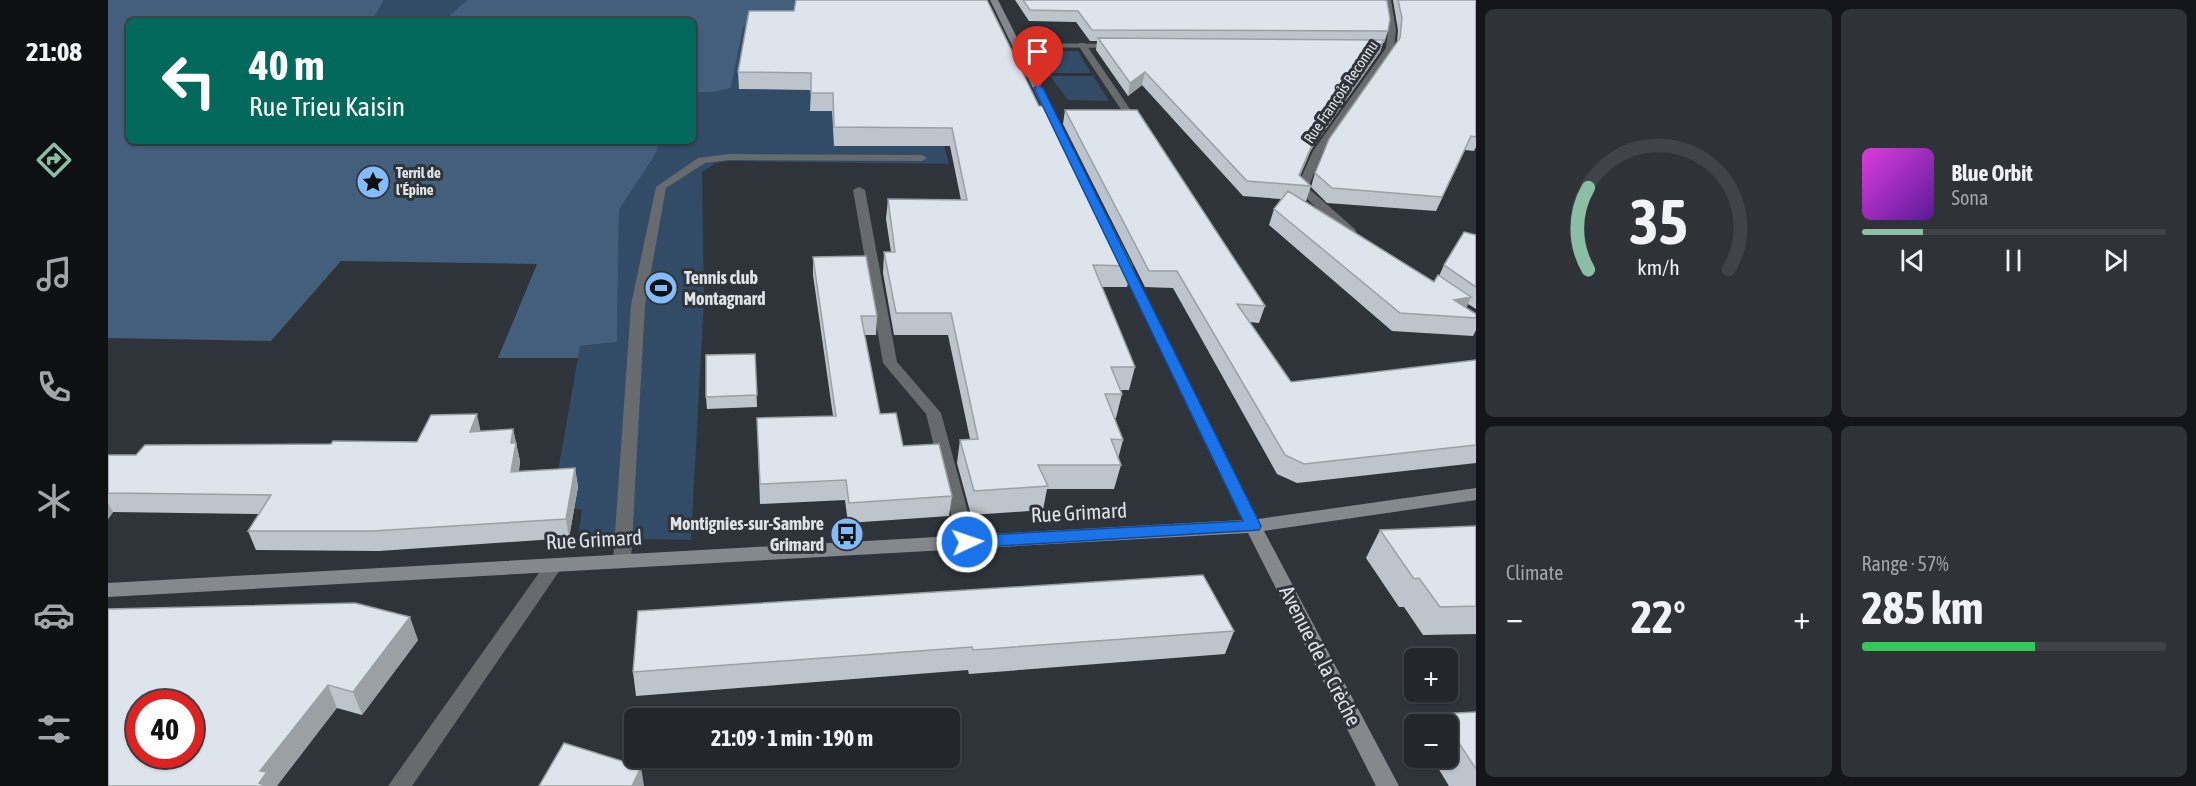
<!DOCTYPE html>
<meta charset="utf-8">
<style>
body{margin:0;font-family:"Asap Condensed",sans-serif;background:#2f3338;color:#f1f3f6;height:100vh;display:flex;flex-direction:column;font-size:22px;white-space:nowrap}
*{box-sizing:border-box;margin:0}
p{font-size:20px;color:#a3a5a9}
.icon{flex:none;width:33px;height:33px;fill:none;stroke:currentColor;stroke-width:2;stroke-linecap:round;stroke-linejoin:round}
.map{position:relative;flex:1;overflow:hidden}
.panel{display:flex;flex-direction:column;gap:9px;padding:9px;background:#131518;width:720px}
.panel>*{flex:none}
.guide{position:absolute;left:18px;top:18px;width:570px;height:126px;border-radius:9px;box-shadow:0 2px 4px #0004,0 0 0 2px #404448;background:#00695c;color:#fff;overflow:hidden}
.fabs{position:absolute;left:1296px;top:648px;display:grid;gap:12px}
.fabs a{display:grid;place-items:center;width:54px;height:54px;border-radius:9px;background:#23272c;box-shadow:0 2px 4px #0004,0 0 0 2px #404448;font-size:30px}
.speed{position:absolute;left:18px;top:690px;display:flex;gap:12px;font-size:30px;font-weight:700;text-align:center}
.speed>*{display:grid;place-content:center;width:78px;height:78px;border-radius:50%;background:#23272c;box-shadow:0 2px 4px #0004,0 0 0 2px #404448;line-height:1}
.speed .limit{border:9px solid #d22;background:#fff;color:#111}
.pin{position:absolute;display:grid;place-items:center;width:51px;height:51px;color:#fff;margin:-62px -26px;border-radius:50% 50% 50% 0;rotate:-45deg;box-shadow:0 0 6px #0007}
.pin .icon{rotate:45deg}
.me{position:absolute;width:66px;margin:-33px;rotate:87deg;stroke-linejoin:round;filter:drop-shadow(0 0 4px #0008)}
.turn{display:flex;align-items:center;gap:21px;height:126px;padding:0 24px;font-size:27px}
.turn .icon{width:78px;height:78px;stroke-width:2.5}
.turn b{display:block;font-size:42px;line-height:51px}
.big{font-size:45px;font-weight:700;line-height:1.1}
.panel .card{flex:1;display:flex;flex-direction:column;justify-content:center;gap:9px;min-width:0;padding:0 21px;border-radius:9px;background:#2f3338}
.panel .dial{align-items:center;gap:0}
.dial svg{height:156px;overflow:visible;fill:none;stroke:#404448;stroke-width:7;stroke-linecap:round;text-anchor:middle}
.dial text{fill:#f1f3f6;stroke:none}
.song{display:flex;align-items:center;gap:18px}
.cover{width:72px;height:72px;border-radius:9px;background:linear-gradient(135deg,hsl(300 70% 55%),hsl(270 70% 35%))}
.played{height:6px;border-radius:3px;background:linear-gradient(90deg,#8abfa5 20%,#404448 20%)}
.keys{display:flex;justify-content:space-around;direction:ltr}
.heat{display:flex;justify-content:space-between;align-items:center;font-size:33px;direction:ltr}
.charge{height:9px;border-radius:4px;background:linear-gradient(90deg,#34c759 57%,#404448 0)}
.panel .tiles{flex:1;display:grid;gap:9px;grid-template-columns:repeat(2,1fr)}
.trip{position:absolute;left:516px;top:708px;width:336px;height:60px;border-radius:9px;background:#23272c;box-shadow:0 2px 4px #0004,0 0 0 2px #404448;font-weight:700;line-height:60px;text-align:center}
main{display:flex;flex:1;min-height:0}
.dock{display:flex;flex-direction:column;width:108px;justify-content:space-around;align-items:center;background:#0e1012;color:#a3a5a9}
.dock .icon{width:42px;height:42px}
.dock .current{color:#8abfa5}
.dock b{font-size:27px;color:#f1f3f6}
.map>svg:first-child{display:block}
.green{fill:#324b66}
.forest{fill:#435f7c}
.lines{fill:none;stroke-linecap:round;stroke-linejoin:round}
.lane{fill:#686b6e;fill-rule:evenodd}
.street{fill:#686b6e;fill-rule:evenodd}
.secondary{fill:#85898e;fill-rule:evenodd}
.wall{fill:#bec4cb}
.shaded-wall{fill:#9ba0a5}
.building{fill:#dde4ec;stroke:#9ba0a5;stroke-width:1.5;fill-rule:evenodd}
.route{fill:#1a73e8;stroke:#114b97;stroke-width:1.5}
.labels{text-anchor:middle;stroke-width:6;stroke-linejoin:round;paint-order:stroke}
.far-street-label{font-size:15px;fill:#dfe3e7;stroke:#2f343b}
.far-poi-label{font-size:15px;font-weight:bold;fill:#dfe3e7;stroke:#2f343b;text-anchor:start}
.poi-label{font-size:18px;font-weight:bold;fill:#dfe3e7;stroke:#2f343b;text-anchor:start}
.near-street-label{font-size:21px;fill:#dfe3e7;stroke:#2f343b}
</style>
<main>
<nav class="dock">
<b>21:08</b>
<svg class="icon current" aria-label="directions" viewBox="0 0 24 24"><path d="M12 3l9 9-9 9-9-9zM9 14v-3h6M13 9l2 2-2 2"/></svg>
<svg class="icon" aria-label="music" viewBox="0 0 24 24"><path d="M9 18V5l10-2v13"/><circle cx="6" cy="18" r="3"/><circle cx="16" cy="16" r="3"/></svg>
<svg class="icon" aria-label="phone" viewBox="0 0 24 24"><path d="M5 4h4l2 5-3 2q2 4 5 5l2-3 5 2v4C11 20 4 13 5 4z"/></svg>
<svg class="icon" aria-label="climate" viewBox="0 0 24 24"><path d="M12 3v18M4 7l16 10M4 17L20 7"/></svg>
<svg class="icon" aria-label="car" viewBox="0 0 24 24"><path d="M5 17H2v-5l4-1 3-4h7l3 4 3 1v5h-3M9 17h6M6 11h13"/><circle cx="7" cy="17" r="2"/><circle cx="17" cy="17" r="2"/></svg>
<svg class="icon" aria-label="filters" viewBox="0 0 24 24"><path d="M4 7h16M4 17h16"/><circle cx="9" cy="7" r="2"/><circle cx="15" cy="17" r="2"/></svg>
</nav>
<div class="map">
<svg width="1368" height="786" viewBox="0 0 1368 786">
<rect width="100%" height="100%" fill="#2f343b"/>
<path class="green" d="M276 0H359L335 21H264Z
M635 27 804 29 841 164 621 161 608 163 594 172 596 299 583 540 470 538 474 510 467 509 469 487 447 488 472 346 509 342 511 210 547 155 552 141H585V92H607L623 88Z
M933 51H970L983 73H941L930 52Z
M942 76H985L1001 101 960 100Z"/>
<path class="forest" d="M0 0H276L264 21H21V141H552L547 155 511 210 509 342 472 346 470 358H390L429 264 233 261 163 341 0 338Z
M359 0H690L698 28 635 27 623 88 607 92H585V21H335Z"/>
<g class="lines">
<path class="lane" d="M971 43H977L1024 112 1022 114H1016L970 45Z
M621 154 814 155 819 158 814 161 621 160 597 163 558 188 537 305 523 561 520 566 514 568 508 566 505 561 523 305 548 187 590 158Z
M751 187 757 190 789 362 833 413 868 542 865 547 859 548 853 547 850 542 818 414 775 363 745 190Z
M446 558 452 560 455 565 452 570 304 786H280L440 560Z"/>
<path class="street" d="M1275 0H1283L1288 30 1286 48 1215 151 1200 188 1248 230V236H1240L1188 189 1205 151 1278 48 1280 30Z
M909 43 1008 44 1012 46 1008 48 906 47V43Z"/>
<path class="secondary" d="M882 0H890L952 123 950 125 942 123Z
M1014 254 1020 258 1150 519 1368 488V500L1156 531 1291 786H1268L1140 533 0 597V583L1134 520 1008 258Z"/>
</g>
<path class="wall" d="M907 0H1277L1280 31 1276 43H1275L1272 52 1203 150 1192 176 1203 186 1198 201H1196L1326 282 1331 276 1336 265 1368 235V309L1360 304 1358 308 1368 314V330L1365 336 1284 331 1161 225 1166 209 1173 199 1135 196 1034 85 1020 96 988 50 989 41H982L968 22 921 21Z
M1285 0H1368V147L1366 151 1357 150 1328 211 1219 203 1203 187 1207 173 1289 42 1290 30Z
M641 11 931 106 1024 266 1019 287H993L1027 367 1021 390H1012L1014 394 1008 418H1006L1015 440 1010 459 1013 465 1006 489H939L935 510 863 515 849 463 852 440 862 439 840 335H786L775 273 776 252H783L778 219 780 199 853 200 842 146H726L724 111H702L703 90 631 89 630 72Z
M957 110 1157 306 1151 323 1142 322 1183 382 1368 360V463L1189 483 1169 474 1065 288 1037 287 955 124Z
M705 257 769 316 768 335H756L772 414 795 446 844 496 841 516 740 523 737 500 652 504 649 418 725 416 705 275Z
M647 354 649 407 599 409 598 397Z
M405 429 412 461 411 471 467 468 470 487 461 538 271 551 148 550 140 531 151 514 5 512 0 519V455H28L223 444 309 442 373 431Z
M1368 526V634L1315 635 1296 607H1291L1258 558 1272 530Z
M530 611 1126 631 1117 654 861 674 860 670 528 696 525 672Z
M310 640 254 715 229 708 0 786Z
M1368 712V786H1341L1324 758H1340V724H1326L1332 714Z"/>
<path class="shaded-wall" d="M1276 40 1272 52 1203 150 1188 185 1191 175 1208 136Z
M1037 72 1034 85 1020 96 1022 83Z
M1363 136 1357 150 1328 211 1334 197Z
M1363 297 1355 315 1346 300Z
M369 414 373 433 362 432Z
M405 429 412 461 407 491 403 472V443Z
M467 468 470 487 461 538 458 519Z
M0 503 5 512 0 519Z
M302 617 310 640 254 715 245 692Z
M220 685 229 708 169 786H152L151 783 152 771Z
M533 767 536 786H524Z"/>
<path class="building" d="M688 0H879L931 106H942L1024 266 985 265 1027 367H1003L1014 394H997L1015 440 1003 439 1013 465H930L940 486 866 491 852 440 870 439 843 313H788L776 252H787L780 199 859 200 844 128 726 127 725 93H703V73L630 72 641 11H686Z
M915 0H1277L1279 1 1282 19 1280 31 984 30 970 11 922 10Z
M1290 0H1368V137L1363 136 1334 197 1224 188 1207 173 1221 139 1292 38 1294 18Z
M990 38 1276 40 1208 136 1191 175 1203 186 1139 181 1037 72 1022 83Z
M957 110H1029L1157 306 1129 304 1183 382 1368 360V445L1196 464 1177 455 1069 271H1041Z
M1180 191 1326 282 1330 275 1363 297 1346 300 1368 314V318L1292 313 1166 209Z
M1356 232 1368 235V287L1336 265Z
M758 256 769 316H753L772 414 788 413 795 446 831 444 844 496 741 503 738 480 652 484 649 418 728 416 705 257Z
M647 354 649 395 598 397V355Z
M369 414 362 432 405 429 403 443H408L403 472 467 468 458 519 264 531H140L163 495 0 493V455H28L37 445 223 444 225 441 309 442 323 415Z
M1368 526V606L1332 607 1311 578 1306 579 1272 530Z
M1095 575 1126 631 865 650 864 647 525 672 530 611Z
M247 603 302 617 245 692 220 685 152 771 159 772 151 783 157 785 156 786H0V609ZM32 704H82V754H32Z
M1368 712V769L1332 714Z
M456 743 533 767 524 786H431Z"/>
<path class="route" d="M930 85 935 88 1153 526 1151 530 859 548 854 546 851 542 854 538 859 536 1135 521 926 88Z"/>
<defs>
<symbol id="sight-disc" viewBox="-11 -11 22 22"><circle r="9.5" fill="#82bcfa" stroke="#2f343b"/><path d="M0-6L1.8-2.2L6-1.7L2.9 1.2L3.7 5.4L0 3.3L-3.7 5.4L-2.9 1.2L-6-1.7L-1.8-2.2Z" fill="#111"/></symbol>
<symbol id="stadium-disc" viewBox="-11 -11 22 22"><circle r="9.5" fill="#82bcfa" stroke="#2f343b"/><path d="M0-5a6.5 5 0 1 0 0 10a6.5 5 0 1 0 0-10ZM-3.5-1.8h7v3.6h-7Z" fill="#111"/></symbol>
<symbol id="bus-disc" viewBox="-11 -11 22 22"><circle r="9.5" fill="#82bcfa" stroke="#2f343b"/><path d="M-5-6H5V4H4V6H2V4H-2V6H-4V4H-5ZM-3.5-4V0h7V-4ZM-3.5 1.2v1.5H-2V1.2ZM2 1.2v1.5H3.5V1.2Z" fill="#111"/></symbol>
</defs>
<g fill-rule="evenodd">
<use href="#sight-disc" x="246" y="163" width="38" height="38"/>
<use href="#stadium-disc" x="534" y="269" width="38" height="38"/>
<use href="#bus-disc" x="720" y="515" width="38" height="38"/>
</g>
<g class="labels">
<g class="far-street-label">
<text transform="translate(1233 92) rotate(-56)" y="5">Rue François Reconnu</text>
</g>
<g class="far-poi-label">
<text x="288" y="178">Terril de<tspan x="288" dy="17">l'Épine</tspan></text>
</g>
<g class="poi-label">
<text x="576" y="284">Tennis club<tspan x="576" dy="21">Montagnard</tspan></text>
<text x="716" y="530" text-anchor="end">Montignies-sur-Sambre<tspan x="716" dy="21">Grimard</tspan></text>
</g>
<g class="near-street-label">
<text transform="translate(971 513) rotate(-3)" y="7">Rue Grimard</text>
<text transform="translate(486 540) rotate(-3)" y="7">Rue Grimard</text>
<text transform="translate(1212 656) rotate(63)" y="7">Avenue de la Crèche</text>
</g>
</g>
</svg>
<div class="fabs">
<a>+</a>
<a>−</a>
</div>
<div class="speed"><div class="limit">40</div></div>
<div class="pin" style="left:930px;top:88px;background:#d93025"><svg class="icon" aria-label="arrive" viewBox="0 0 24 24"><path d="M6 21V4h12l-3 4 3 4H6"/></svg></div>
<svg class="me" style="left:859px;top:542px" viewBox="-20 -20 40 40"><circle r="17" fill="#1a73e8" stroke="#fff" stroke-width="3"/><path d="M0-11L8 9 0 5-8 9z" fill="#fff"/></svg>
<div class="trip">21:09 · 1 min · 190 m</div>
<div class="guide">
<div class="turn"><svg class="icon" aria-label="left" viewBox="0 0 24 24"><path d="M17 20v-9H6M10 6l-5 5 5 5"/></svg><div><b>40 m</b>Rue Trieu Kaisin</div></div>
</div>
</div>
<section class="panel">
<div class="tiles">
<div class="card dial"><svg viewBox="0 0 100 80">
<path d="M14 69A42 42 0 1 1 86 69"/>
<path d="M14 69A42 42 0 0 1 14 27" stroke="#8abfa5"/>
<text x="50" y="56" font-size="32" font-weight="700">35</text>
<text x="50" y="72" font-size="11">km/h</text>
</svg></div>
<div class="card">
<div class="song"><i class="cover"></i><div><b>Blue Orbit</b><p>Sona</p></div></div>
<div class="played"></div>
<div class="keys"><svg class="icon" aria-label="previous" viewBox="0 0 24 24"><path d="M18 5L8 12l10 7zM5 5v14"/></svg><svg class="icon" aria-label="pause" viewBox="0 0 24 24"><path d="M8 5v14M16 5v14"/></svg><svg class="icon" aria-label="next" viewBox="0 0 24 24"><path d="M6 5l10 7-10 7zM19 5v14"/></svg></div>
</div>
<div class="card"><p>Climate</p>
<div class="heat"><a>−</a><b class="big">22°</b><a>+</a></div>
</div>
<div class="card"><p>Range · 57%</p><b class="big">285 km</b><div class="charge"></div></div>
</div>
</section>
</main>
